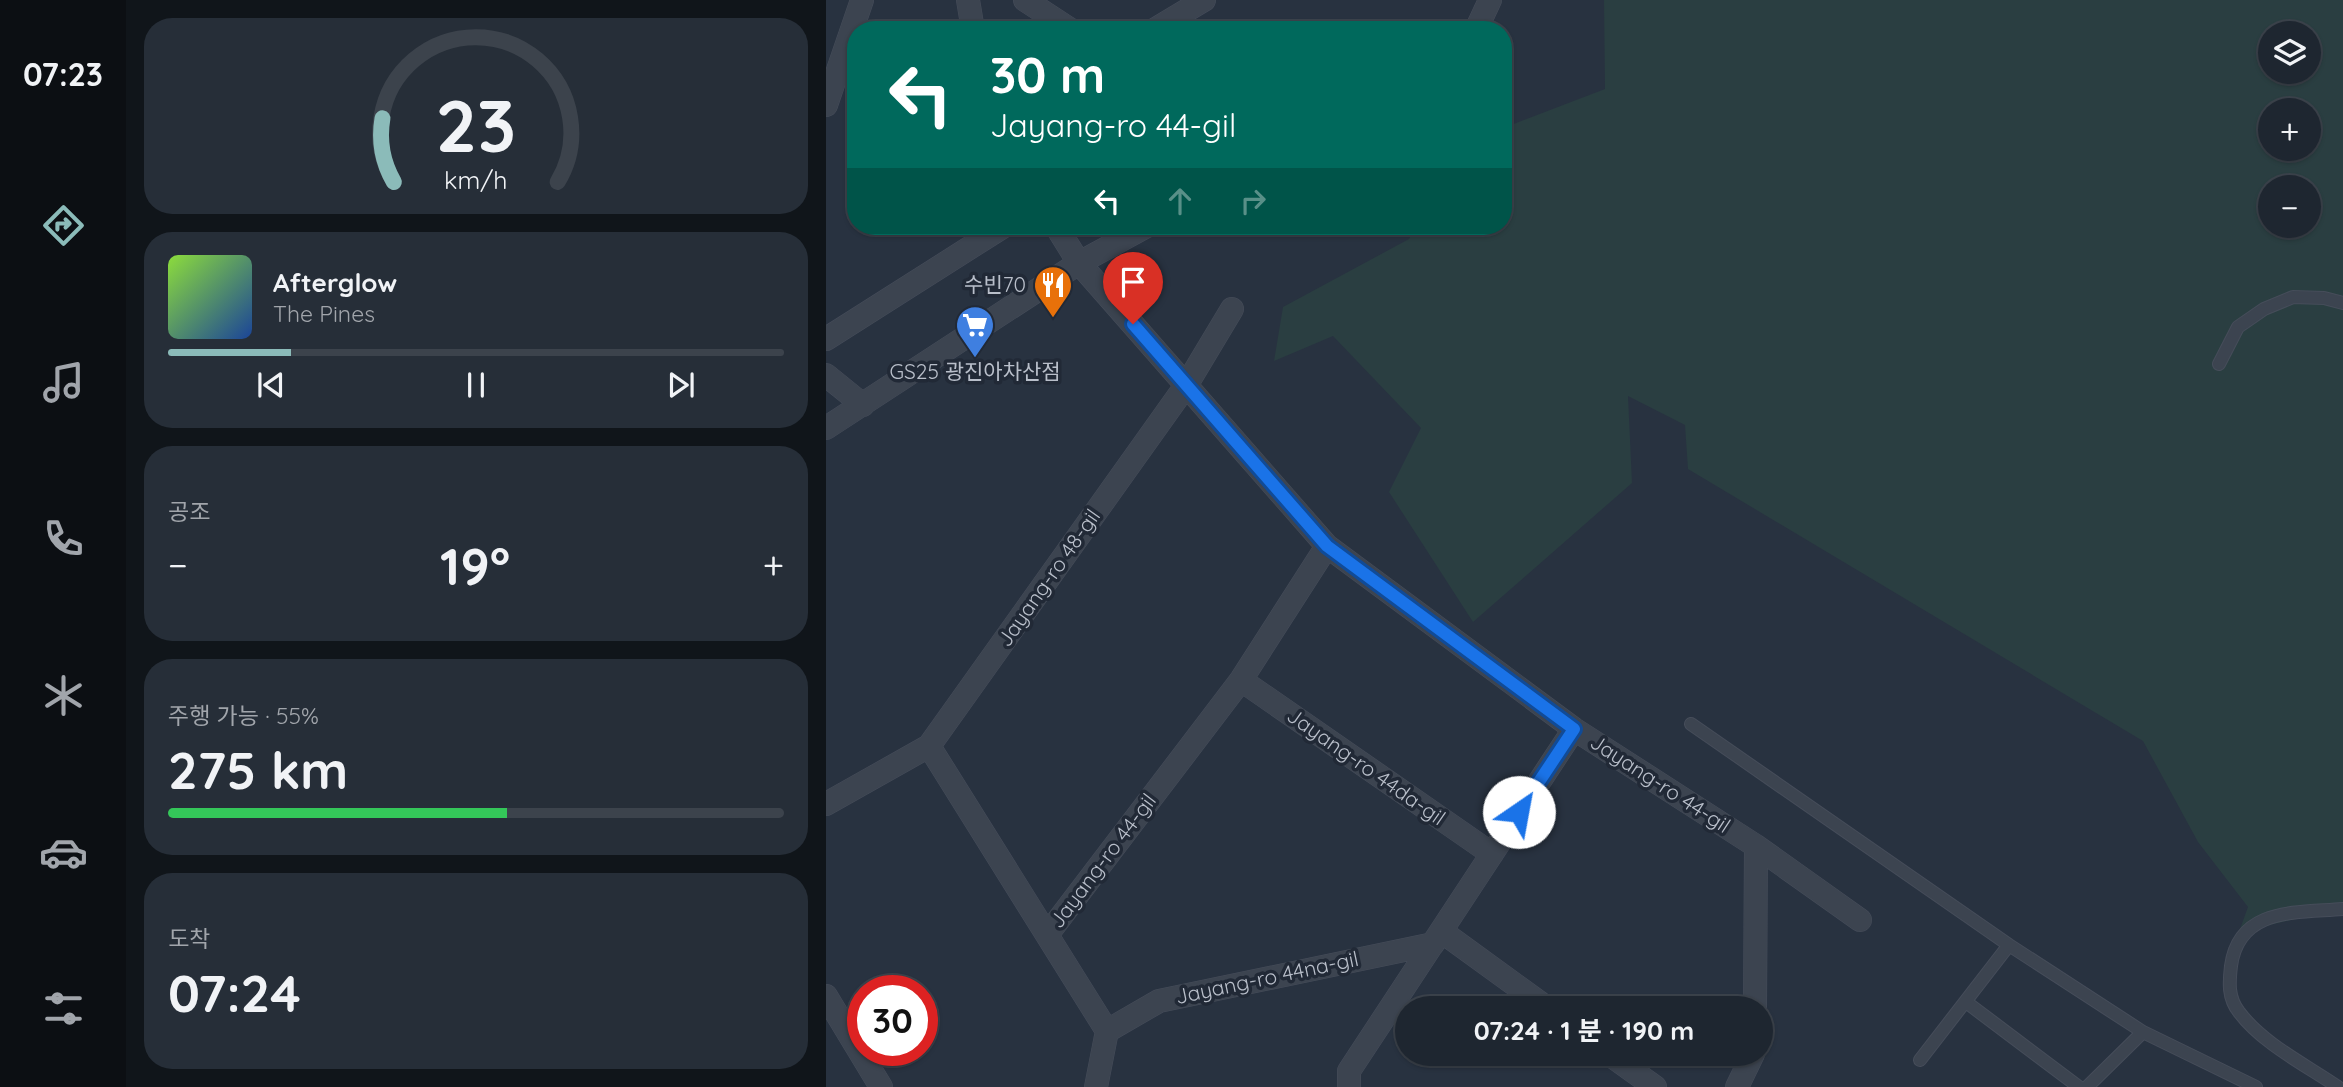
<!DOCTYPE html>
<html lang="ko">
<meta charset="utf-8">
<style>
body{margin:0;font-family:Quicksand,"Noto Sans KR",sans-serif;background:#262e38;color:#f1f3f6;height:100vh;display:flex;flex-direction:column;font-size:26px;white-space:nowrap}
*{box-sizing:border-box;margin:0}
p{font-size:23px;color:#a1a5ab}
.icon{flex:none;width:38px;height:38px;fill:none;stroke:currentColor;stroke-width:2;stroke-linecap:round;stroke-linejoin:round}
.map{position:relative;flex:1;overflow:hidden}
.panel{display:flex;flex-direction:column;gap:18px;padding:18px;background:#10151a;width:700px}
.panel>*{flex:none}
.banner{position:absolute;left:21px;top:21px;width:665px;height:214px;border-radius:28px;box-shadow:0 2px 5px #0004,0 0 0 2px #3c434c;background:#00695c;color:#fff;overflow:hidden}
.fabs{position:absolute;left:1432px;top:21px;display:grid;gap:14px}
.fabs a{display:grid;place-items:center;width:63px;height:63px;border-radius:50%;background:#1e2630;box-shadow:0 2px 5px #0004,0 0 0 2px #3c434c;font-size:35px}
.speed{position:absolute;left:21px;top:975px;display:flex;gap:14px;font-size:35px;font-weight:700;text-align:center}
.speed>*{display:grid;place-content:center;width:91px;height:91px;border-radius:50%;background:#1e2630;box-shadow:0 2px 5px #0004,0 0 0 2px #3c434c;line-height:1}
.speed .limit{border:10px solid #d22;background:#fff;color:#111}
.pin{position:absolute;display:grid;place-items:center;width:60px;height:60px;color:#fff;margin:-72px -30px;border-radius:50% 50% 50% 0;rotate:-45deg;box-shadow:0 0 7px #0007}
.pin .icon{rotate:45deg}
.me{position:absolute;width:77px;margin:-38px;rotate:33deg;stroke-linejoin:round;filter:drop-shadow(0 0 5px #0008)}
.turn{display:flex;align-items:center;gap:24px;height:147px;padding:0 28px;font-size:32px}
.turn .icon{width:91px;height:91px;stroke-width:2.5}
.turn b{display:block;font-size:49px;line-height:60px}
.lanes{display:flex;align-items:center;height:66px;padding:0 28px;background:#0003;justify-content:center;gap:35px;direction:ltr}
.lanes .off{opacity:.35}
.big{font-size:52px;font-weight:700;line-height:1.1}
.panel .tile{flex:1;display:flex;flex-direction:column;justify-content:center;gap:10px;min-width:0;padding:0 24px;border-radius:28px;background:#262e38}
.panel .dial{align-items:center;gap:0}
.dial svg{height:182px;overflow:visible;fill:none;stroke:#3c434c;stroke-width:7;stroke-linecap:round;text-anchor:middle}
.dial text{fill:#f1f3f6;stroke:none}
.song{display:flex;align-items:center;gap:21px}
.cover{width:84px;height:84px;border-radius:10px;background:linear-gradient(135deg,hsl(90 70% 55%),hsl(220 70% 35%))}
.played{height:7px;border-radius:4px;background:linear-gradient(90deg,#8bbbb9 20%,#3c434c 20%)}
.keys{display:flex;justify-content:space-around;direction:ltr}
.heat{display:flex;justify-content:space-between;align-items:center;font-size:38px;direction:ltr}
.charge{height:10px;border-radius:5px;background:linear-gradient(90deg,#34c759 55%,#3c434c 0)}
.trip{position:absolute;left:569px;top:996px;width:378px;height:70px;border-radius:35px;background:#1e2630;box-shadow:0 2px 5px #0004,0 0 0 2px #3c434c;font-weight:700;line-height:70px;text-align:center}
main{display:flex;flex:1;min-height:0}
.menu{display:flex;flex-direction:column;width:126px;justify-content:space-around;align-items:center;background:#0c0f13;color:#a1a5ab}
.menu .icon{width:49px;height:49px}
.menu .selected{color:#8bbbb9}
.menu b{font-size:32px;color:#f1f3f6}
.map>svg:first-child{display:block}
.green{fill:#2a3e41;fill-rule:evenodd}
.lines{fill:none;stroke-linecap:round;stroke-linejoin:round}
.service-casing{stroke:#464d5a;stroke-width:14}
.minor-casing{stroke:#464d5a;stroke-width:24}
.service{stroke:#3c4450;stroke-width:12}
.minor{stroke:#3c4450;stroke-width:23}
.route-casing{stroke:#114b97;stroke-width:18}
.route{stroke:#1a73e8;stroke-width:12}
.labels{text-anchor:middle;stroke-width:7;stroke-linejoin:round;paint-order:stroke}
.poi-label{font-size:21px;fill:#b9bfca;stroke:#212936;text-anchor:end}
.street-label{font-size:21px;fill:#b9bfca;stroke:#212936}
</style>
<main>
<nav class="menu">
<b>07:23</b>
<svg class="icon selected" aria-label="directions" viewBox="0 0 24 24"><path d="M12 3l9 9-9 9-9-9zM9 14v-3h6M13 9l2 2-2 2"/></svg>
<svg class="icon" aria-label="music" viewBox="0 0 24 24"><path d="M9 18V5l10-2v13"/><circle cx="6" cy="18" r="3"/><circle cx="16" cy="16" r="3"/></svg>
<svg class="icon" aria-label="phone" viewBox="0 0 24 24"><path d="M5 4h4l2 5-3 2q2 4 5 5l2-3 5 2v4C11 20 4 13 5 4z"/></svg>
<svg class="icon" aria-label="climate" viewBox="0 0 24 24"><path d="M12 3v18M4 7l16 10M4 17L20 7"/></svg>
<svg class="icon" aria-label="car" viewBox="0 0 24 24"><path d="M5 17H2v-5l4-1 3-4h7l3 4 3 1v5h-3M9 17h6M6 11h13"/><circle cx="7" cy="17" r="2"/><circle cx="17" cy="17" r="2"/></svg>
<svg class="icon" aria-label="filters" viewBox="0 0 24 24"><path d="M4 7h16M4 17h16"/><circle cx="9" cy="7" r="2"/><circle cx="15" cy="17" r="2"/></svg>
</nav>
<section class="panel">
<div class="tile dial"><svg viewBox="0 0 100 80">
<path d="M14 69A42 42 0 1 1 86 69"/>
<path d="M14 69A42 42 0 0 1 9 41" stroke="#8bbbb9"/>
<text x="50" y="56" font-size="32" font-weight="700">23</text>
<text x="50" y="72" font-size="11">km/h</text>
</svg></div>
<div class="tile">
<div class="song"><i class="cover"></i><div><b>Afterglow</b><p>The Pines</p></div></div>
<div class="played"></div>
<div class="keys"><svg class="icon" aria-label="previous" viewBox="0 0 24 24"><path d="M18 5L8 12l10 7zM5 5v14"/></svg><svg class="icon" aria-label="pause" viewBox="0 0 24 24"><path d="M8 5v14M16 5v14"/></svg><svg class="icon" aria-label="next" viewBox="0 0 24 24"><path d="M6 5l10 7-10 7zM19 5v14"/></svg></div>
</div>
<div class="tile"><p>공조</p>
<div class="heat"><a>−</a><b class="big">19°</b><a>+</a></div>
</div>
<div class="tile"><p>주행 가능 · 55%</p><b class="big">275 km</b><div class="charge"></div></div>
<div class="tile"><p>도착</p><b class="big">07:24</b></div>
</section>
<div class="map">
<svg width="1517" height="1087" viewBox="0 0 1517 1087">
<rect width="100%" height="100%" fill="#283240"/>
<path class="green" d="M778 0H1517V908L1413 932 1422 907 1372 842 1317 741 862 469 859 425 802 396 806 483 647 622 563 492 595 428 507 336 448 361 457 307 583 239 590 226H677V128L779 89ZM1444 33H1482V72H1444ZM1444 110H1482V149H1444ZM1444 187H1482V226H1444Z"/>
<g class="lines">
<defs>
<path id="service" d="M1393 364 1412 327 1438 309 1467 297 1498 298 1517 303
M865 724 1183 945 1317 1032 1430 1087
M1140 1002 1253 1087
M1094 1060 1183 945
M1261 1087 1317 1032
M1512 1087C1480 1065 1437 1044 1413 1012 1402 998 1403 983 1405 966 1413 907 1471 913 1517 909"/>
<path id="minor" d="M142 0 147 30
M199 0 245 30
M328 30 378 0
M650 30 664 0
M0 105 36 0
M230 226 253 263 501 546 748 729 930 846 1034 920
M0 339 178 226
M0 375 37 405
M0 428 253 263 321 226
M415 680 666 854
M103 746 281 1031
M0 804 103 746 361 384 406 309
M615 931 721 1008
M221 935 415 680 501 546
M0 996 55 1087
M929 1008 930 846
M783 1054 829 1087
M270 1087 281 1031 333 1001 607 944
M523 1087V1071L748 729
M911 1087 927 1054"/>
</defs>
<use href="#service" class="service-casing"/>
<use href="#minor" class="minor-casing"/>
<use href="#service" class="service"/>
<use href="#minor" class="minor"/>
</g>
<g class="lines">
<defs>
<path id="route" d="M307 324 501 546 748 729 693 812"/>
</defs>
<use href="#route" class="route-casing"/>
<use href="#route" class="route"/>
</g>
<defs>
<symbol id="restaurant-pin" viewBox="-11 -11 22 30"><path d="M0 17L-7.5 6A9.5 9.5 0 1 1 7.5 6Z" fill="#e8710a" stroke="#212936"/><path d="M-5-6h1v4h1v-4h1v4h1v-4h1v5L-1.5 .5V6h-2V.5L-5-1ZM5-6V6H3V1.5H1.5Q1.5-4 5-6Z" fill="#fff"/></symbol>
<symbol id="supermarket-pin" viewBox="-11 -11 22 30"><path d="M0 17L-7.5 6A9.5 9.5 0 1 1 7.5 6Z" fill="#3f7fe0" stroke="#212936"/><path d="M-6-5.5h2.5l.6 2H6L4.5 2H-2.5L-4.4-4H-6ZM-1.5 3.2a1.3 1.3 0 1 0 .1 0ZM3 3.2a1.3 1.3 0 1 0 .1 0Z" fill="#fff"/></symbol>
</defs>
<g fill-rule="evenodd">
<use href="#restaurant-pin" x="205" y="263" width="44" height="60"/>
<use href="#supermarket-pin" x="127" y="303" width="44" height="60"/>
</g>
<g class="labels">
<g class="poi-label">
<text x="200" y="292">수빈70</text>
<text x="149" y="379" text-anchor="middle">GS25 광진아차산점</text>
</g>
<g class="street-label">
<text transform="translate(223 578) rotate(-55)" y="7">Jayang-ro 48-gil</text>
<text transform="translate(540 767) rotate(35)" y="7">Jayang-ro 44da-gil</text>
<text transform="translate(834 784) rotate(33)" y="7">Jayang-ro 44-gil</text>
<text transform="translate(277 861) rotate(-53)" y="7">Jayang-ro 44-gil</text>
<text transform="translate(441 978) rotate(-12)" y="7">Jayang-ro 44na-gil</text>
</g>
</g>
</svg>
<div class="fabs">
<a><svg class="icon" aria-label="layers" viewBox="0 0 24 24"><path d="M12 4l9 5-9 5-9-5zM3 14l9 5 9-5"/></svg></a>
<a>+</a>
<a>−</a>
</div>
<div class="speed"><div class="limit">30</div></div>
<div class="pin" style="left:307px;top:324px;background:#d93025"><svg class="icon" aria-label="arrive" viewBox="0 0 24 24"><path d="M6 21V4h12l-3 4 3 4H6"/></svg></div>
<svg class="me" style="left:693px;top:812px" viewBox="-20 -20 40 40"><circle r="19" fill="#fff"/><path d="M0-13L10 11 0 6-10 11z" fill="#1a73e8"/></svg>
<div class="trip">07:24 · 1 분 · 190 m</div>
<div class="banner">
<div class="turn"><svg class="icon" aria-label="left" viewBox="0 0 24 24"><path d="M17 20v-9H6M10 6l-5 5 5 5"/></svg><div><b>30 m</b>Jayang-ro 44-gil</div></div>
<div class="lanes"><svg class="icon" aria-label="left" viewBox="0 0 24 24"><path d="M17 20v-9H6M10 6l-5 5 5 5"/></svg><svg class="icon off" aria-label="ahead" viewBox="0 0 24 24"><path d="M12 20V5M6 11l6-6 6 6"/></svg><svg class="icon off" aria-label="right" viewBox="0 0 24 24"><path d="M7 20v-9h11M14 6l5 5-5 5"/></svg></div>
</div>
</div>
</main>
